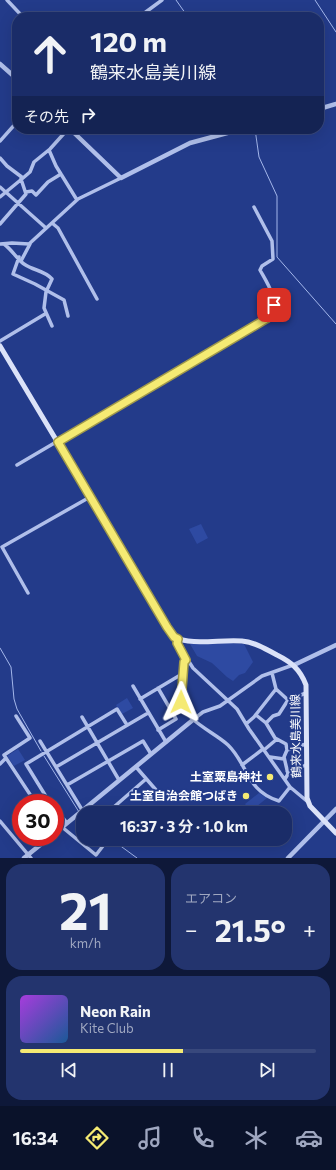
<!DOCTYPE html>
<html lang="ja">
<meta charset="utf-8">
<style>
body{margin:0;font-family:Commissioner,"Noto Sans JP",sans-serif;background:#23346e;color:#f1f3f6;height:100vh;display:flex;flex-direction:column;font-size:15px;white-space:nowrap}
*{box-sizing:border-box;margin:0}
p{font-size:13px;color:#9fa7c0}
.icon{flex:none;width:22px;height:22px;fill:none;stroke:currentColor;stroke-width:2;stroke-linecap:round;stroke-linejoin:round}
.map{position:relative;height:858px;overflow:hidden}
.side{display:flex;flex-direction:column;gap:6px;padding:6px;background:#0e1839;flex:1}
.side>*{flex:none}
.banner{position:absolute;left:12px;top:12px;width:312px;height:122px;border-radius:16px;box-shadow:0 4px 16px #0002,0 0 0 1px #38487c;background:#1a2c68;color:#f1f3f6;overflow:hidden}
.speed{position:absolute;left:12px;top:794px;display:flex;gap:8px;font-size:20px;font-weight:700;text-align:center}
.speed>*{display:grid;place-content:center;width:52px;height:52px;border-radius:50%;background:#1a2c68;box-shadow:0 4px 16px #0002,0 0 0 1px #38487c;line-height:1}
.speed .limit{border:6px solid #d22;background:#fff;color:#111}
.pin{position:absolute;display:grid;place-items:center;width:34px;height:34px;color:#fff;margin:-17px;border-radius:8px;box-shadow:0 2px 6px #0006}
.me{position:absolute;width:44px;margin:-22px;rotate:1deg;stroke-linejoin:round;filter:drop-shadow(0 0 3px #0008)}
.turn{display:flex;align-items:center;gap:14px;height:84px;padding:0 12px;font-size:18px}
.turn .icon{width:52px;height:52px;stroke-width:2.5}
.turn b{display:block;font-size:28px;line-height:34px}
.then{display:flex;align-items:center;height:38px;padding:0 12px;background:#0003;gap:8px;font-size:15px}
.big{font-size:30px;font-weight:700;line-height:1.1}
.side .tile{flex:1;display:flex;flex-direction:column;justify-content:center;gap:6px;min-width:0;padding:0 14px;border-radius:16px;background:#23346e}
.side .dial{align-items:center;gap:0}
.dial b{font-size:52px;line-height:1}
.song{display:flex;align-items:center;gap:12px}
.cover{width:48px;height:48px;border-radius:6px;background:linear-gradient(135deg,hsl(280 70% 55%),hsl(210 70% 35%))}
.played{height:4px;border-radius:2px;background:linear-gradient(90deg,#f5ea73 55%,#38487c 55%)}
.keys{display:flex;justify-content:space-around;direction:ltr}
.heat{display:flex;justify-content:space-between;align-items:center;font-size:22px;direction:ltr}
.side .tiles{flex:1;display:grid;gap:6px;grid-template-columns:1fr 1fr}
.tile:last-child{grid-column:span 2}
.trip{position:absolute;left:76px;top:806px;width:216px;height:40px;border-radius:16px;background:#1a2c68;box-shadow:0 4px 16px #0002,0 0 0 1px #38487c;font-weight:700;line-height:40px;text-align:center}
.tab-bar{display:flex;height:64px;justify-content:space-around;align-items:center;background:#0a122a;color:#9fa7c0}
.tab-bar .icon{width:28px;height:28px}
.tab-bar .selected{color:#f5ea73}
.tab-bar b{font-size:18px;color:#f1f3f6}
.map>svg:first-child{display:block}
.green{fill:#2e4aa2}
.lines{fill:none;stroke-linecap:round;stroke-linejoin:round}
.stream{stroke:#a4b7eb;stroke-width:1}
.minor{stroke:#b0bfea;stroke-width:3.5}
.tertiary{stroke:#b0bfea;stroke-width:4.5}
.secondary{stroke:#dbe2f8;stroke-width:5}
.route-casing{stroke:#9f984b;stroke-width:10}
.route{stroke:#f5ea73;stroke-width:7}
.poi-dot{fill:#f5ea73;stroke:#233b8a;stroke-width:1.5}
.labels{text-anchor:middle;stroke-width:4;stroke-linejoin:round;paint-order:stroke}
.street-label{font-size:12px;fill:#fff;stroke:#233b8a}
.poi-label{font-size:12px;font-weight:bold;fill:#fff;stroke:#233b8a;text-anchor:end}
</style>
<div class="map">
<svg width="336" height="858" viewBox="0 0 336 858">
<rect width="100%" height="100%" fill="#233b8a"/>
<path class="green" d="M201 524 208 538 197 544 189 529Z
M230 643 244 644 253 662 245 673 239 675 233 681 227 677 212 663 197 656 190 644Z
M127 698 133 708 122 714 116 705Z
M18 749 25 760 14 766 7 756Z
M259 793 267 798 251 811 245 804Z"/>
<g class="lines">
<path class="stream" d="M176 0 188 17
M315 0 336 32
M255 129 259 157 277 196V257L336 324
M0 648 11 667 14 699 17 709 41 751
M44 756 79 812
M111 839 137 858"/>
<path class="minor" d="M7 0 23 17
M139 17 162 0
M0 141 17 122
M49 150 56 166 77 200
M0 158 7 166 23 178 0 197
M23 178 30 172 34 162 50 149 68 129
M0 187 46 228
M26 192 32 191 36 195 48 182 61 174
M52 223 58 228 97 299
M0 224 26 194 21 179
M0 244 12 243 29 244 78 199 121 178
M4 244C12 250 18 260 24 264 34 271 44 270 52 279L46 292 44 308 52 326
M19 257 13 274 35 284 64 300 68 316
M21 261 30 244
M0 341 45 314
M17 465 272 315C277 297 269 286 260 270L262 266 273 259 272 241 254 207
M28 593 2 547 90 497
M178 639 177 643 193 668 237 709 249 729 290 787 308 802
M186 660C181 664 182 674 182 680 181 686 179 696 181 702 187 722 214 732 228 745 248 764 246 791 279 801L290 787
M133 686 166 742
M158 688 176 719 158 730
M276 689 288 700 306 693
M140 699 182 674
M256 715 266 723 275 738 286 744 287 750 284 757 288 774 285 779
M16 716 30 738 4 755 35 802
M82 717 119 780
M194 719 203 712 220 706 262 676 293 665
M266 723 273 716 279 714 288 700
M246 724 254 717 276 689 272 673
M40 741 84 813
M264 750 277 739
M287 750 306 744
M270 757 284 759
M0 764 6 758
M242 765 263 749
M56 767 148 713
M136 767 156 790
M287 771H292L306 765
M67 785 143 741 151 754
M50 803 26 764 117 709 127 725
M55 808 67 823
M107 813 146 779
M0 821 31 858
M62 827 96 855 106 842 102 839
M77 839 83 832"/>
<path class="tertiary" d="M0 64 17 79
M319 109 336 104
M70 129 121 178 190 143 242 129
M294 665 336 645
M55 833 194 719
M24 858 50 837
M288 858 336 809"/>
<path class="secondary" d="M0 346 174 637C191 646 222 639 242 641 254 642 266 649 277 655 291 662 300 669 306 685L307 798 310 806 336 833"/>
</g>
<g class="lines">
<defs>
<path id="route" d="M181 702 184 662 186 660 177 643 178 639 174 637 167 627 58 442 266 319 272 315 274 305"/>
</defs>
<use href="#route" class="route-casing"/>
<use href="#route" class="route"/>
</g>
<g class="poi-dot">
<circle cx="270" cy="777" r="4"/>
<circle cx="246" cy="796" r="4"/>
</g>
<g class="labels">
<g class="street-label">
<text transform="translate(296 736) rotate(-91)" y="4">鶴来水島美川線</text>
</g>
<g class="poi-label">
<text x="262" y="781">土室粟島神社</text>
<text x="238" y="800">土室自治会館つばき</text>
</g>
</g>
</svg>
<div class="speed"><div class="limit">30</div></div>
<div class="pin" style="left:274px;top:305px;background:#d93025"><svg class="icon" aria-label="arrive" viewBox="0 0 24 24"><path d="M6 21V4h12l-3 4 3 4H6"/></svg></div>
<svg class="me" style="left:181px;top:702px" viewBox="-20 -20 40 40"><path d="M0-17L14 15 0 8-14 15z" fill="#f5ea73" stroke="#fff" stroke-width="4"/></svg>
<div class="trip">16:37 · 3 分 · 1.0 km</div>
<div class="banner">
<div class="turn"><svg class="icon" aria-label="ahead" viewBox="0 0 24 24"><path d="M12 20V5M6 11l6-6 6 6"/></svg><div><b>120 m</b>鶴来水島美川線</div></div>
<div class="then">その先<svg class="icon" aria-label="right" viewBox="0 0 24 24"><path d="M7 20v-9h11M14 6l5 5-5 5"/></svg></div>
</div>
</div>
<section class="side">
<div class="tiles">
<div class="tile dial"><b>21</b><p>km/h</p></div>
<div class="tile"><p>エアコン</p>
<div class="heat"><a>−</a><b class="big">21.5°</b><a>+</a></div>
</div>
<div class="tile">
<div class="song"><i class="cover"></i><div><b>Neon Rain</b><p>Kite Club</p></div></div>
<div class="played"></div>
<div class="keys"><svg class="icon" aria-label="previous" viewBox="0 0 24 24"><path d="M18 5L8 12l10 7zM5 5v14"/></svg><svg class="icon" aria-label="pause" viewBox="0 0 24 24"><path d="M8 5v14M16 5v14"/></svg><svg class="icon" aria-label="next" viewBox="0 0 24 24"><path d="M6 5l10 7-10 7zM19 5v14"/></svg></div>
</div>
</div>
</section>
<nav class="tab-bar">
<b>16:34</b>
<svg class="icon selected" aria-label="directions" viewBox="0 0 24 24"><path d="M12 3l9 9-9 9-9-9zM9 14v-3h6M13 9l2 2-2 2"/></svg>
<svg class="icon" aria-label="music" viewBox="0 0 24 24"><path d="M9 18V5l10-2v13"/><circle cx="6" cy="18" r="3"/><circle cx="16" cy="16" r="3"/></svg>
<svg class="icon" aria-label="phone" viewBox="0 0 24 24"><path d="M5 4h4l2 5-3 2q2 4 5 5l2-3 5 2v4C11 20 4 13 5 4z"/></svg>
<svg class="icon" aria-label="climate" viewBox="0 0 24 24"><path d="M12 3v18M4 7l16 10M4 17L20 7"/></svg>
<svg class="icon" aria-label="car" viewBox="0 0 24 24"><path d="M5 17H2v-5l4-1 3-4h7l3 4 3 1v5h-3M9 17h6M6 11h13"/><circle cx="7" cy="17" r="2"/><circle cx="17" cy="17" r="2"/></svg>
</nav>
